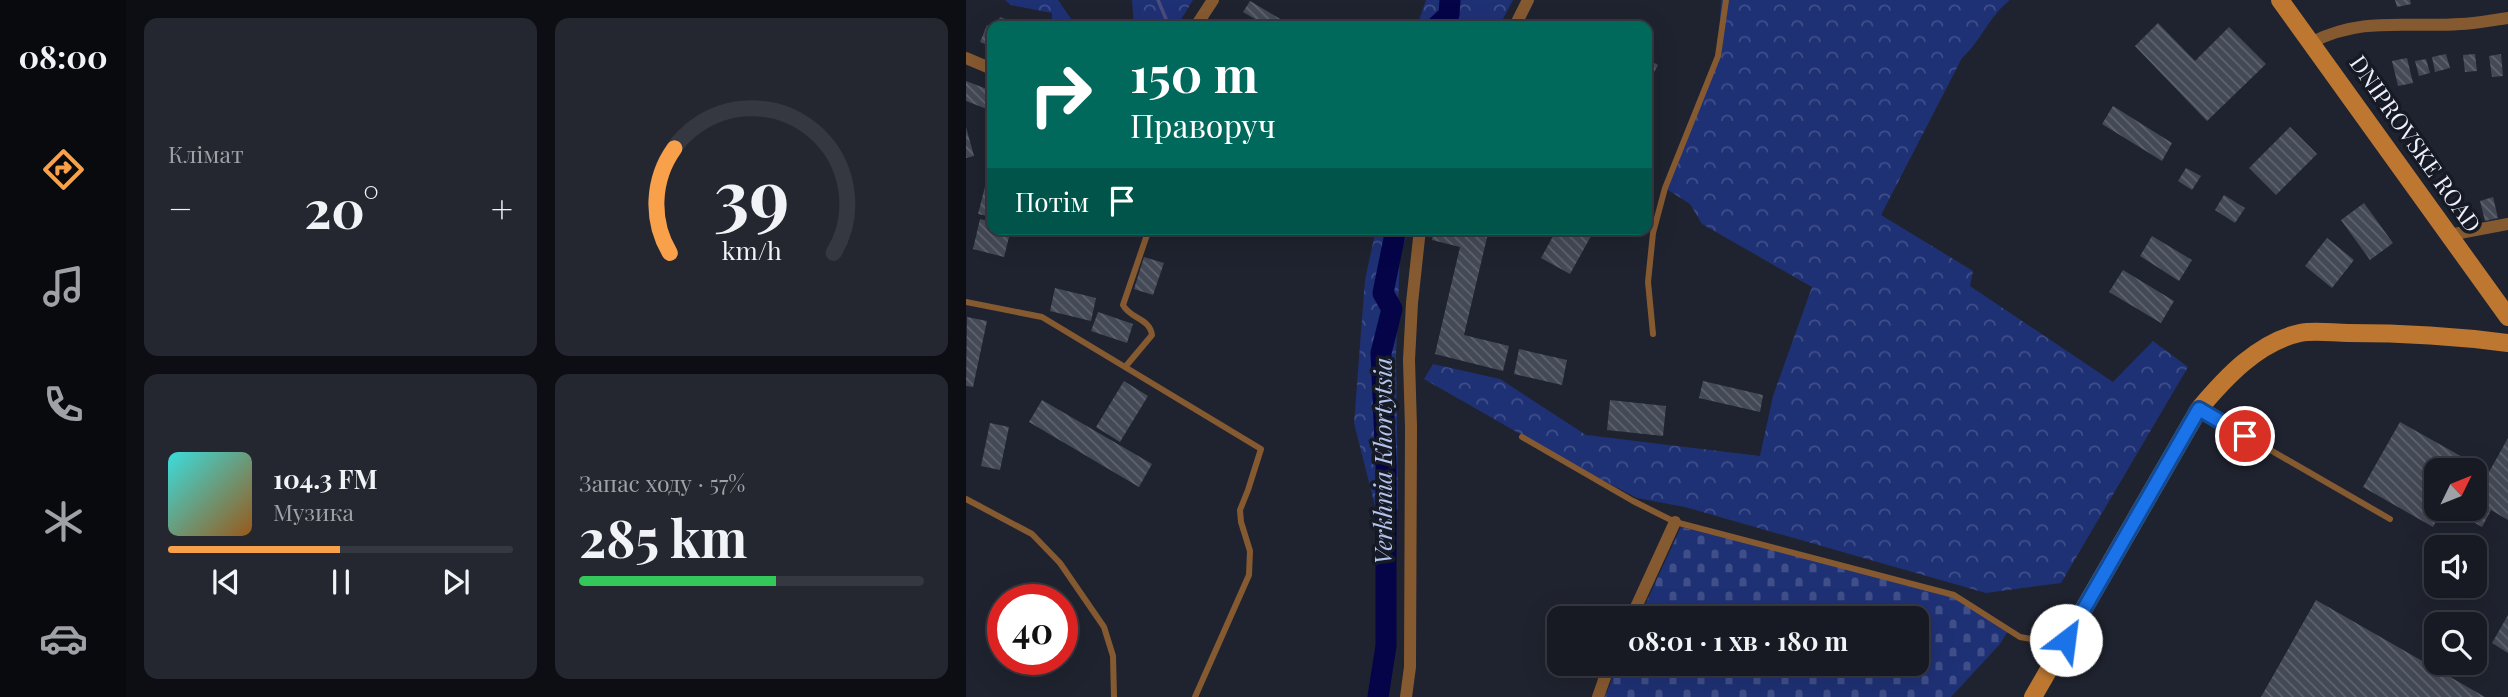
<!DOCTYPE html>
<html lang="uk">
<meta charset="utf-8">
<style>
body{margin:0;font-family:"Playfair Display",serif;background:#242730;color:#f1f3f6;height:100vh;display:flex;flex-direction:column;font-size:26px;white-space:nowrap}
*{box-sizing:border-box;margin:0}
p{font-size:23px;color:#9ea1a6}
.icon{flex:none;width:38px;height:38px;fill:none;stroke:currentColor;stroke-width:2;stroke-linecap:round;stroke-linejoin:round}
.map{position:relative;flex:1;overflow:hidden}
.details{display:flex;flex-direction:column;gap:18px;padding:18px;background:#0d0e13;width:840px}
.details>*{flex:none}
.hud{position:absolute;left:21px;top:21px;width:665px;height:214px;border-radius:14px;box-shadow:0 7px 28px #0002,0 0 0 2px #363841;background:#00695c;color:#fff;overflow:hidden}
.needle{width:46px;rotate:47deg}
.controls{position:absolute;left:1458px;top:458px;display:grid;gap:14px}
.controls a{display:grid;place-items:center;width:63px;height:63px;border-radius:14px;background:#171a23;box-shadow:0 7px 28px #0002,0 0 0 2px #363841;font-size:35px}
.speed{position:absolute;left:21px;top:584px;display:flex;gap:14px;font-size:35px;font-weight:700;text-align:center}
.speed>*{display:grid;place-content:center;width:91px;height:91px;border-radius:50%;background:#171a23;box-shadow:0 7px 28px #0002,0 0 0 2px #363841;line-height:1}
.speed .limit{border:10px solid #d22;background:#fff;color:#111}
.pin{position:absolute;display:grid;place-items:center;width:60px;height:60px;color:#fff;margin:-30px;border:4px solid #fff;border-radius:50%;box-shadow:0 2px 7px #0007}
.me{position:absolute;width:77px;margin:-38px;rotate:30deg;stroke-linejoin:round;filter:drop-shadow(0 0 5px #0008)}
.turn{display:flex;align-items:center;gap:24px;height:147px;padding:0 28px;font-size:32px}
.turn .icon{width:91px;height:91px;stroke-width:2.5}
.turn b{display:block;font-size:49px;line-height:60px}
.then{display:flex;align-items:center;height:66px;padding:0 28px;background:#0003;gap:14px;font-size:26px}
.big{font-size:52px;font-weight:700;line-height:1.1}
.details .tile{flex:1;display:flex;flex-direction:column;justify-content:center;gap:10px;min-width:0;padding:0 24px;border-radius:14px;background:#242730}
.details .dial{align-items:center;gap:0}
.dial svg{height:182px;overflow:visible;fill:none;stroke:#363841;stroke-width:7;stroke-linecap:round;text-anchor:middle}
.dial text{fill:#f1f3f6;stroke:none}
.song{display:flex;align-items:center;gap:21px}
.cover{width:84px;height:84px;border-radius:10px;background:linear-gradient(135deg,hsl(180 70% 55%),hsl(30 70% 35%))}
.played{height:7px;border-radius:4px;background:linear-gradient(90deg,#f8a14a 50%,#363841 50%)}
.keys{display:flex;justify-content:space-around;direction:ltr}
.heat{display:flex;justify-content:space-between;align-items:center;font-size:38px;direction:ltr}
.charge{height:10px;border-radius:5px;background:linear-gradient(90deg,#34c759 57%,#363841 0)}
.details .tiles{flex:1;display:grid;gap:18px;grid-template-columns:repeat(2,1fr)}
.trip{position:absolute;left:581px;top:606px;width:382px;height:70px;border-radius:14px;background:#171a23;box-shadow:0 7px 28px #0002,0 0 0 2px #363841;font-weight:700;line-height:70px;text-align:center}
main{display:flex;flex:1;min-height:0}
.menu{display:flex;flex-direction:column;width:126px;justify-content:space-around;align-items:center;background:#090a0e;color:#9ea1a6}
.menu .icon{width:49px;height:49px}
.menu .current{color:#f8a14a}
.menu b{font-size:32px;color:#f1f3f6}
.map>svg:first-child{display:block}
.forest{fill:url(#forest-crowns)}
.cemetery{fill:url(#cemetery-stones)}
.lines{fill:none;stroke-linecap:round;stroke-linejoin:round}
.stream{stroke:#4b4b7e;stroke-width:3.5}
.river{stroke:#050449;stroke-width:21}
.building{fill:url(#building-back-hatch)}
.lane{stroke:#865a31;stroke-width:6}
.street{stroke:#865a31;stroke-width:12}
.secondary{stroke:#bd7730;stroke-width:18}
.route-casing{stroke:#114b97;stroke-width:18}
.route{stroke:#1a73e8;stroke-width:12}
.labels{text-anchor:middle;stroke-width:7;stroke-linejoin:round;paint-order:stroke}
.street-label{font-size:23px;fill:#eef1f9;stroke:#161a25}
.water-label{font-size:24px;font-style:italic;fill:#b5c5ed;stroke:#161a25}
</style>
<main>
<nav class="menu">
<b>08:00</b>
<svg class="icon current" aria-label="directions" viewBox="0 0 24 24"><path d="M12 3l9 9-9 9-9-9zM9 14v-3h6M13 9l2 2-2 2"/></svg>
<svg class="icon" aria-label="music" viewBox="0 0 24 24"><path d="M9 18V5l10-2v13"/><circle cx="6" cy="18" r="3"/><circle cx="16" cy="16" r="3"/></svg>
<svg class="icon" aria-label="phone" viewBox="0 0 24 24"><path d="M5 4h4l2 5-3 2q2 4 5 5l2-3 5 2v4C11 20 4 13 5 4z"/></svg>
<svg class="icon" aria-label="climate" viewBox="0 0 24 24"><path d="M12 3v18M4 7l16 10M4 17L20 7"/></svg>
<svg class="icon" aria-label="car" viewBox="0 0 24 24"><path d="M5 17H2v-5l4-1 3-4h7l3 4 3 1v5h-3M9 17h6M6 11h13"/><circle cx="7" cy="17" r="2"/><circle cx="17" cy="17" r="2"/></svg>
</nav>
<section class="details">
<div class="tiles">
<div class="tile"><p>Клімат</p>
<div class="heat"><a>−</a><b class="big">20°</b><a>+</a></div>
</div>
<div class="tile dial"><svg viewBox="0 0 100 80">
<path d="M14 69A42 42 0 1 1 86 69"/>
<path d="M14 69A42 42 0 0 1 16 23" stroke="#f8a14a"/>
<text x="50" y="56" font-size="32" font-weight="700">39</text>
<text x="50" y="72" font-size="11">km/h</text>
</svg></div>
<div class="tile">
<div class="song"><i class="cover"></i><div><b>104.3 FM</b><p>Музика</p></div></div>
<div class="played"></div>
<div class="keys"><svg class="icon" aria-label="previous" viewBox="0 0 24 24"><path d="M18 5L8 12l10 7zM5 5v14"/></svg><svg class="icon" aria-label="pause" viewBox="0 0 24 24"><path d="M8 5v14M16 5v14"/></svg><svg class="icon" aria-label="next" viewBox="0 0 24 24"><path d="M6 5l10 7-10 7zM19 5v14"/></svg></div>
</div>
<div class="tile"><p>Запас ходу · 57%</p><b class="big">285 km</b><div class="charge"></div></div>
</div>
</section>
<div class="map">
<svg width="1542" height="697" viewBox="0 0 1542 697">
<defs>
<pattern id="forest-crowns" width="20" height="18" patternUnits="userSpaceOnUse" patternTransform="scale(1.75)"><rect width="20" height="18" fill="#1f3175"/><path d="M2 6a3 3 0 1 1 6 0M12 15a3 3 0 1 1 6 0" fill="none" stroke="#404f89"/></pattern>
<pattern id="cemetery-stones" width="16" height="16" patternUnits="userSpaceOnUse" patternTransform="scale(1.75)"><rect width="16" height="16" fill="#1f3175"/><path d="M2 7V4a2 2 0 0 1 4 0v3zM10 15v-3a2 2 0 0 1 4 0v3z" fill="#404f89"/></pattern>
<pattern id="building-back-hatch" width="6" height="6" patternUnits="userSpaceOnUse" patternTransform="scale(1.75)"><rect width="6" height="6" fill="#444956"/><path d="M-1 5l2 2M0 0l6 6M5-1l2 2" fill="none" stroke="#5f646f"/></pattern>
</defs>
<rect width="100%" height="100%" fill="#1f232f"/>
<path class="forest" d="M39 0H92L110 26H86V13L45 5Z
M166 0H227L211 26H168Z
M460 0H547L533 26H451Z
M755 0H1044C1023 16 1015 41 996 58L915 215 1007 271 1004 286 1147 382 1187 341 1222 367 1095 583 1020 593 719 507 671 498 621 472 458 379 467 364 534 379 620 435 794 456 807 396 846 287 736 224 724 204 699 188 752 56Z
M410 229H443L434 254 430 353 432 509 410 510 388 423 399 280Z"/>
<path class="cemetery" d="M715 527 988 595 1042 631 1034 644 985 697H639L652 663H950V618H673Z"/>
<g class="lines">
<path class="stream" d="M192 0 203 26"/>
<path class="river" d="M471 26 483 15 484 0
M412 697 420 646V465L415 353 426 309 417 293 430 229"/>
</g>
<path class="building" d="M1429 0H1444L1445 4 1431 7Z
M284 1 316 20 312 26H301L277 12Z
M34 17 57 26H30Z
M1192 23 1229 61 1263 27 1300 64 1241 121 1169 46Z
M21 25 26 27V47L14 42Z
M1480 54 1484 68 1469 72 1466 57Z
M1509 54 1511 71 1499 72 1497 55Z
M1535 54 1537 76 1526 77 1523 56Z
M1441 58 1447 83 1432 86 1426 61Z
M681 59 692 65 681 85Z
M1460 59 1464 73 1453 76 1449 61Z
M0 81 26 91V111L0 101Z
M1147 106 1206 143 1196 161 1136 124Z
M0 127 8 156 0 158Z
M1324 127 1351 154 1310 195 1283 168Z
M1220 168 1235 176 1226 190 1212 181Z
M22 175 26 176V217L12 214Z
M1258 195 1279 208 1269 223 1249 210Z
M1527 197 1532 218 1519 221 1514 201Z
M1398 203 1427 243 1404 260 1375 220Z
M14 219 26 222V229H45L38 257 7 249Z
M468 229H523L498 335 543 346 537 371 469 354 494 247 466 240Z
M591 229H629L604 274 575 258Z
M1186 236 1226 260 1213 281 1174 256Z
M1361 238 1388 260 1366 288 1339 266Z
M178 257 198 263 187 295 168 289Z
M1157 270 1208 301 1195 323 1143 292Z
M89 288 130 298 125 321 84 311Z
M132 312 167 324 161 343 125 331Z
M1 317 21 321 7 387 0 386Z
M553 349 601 360 596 385 548 374Z
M158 381 182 396 154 442 130 427Z
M737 381 797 395 794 412 733 398Z
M76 400 186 464 173 487 63 422Z
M644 400 700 406 697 436 641 430Z
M1434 422 1523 472 1542 438V520L1525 510 1516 527 1497 516 1501 509H1508V471H1470V509H1477L1467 527 1397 487Z
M24 423 43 427 34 470 15 466Z
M1350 600 1519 697H1295Z
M1542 615V653L1526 643Z"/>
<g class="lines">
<path class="lane" d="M0 302 76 317 295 449 282 490 274 510 275 522 284 551 283 575 229 697
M687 334 682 282 687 233 699 188 752 56 760 0
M160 366 186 335C184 318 164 319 157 305L183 229
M1235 410 1424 519
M556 437 667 501 709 522 988 595 1054 637 1082 642 1094 641
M0 499 66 534 94 563 138 627 147 656 148 697"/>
<path class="street" d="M230 26 247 0
M549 26 562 0
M1346 42C1398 16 1439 28 1494 24 1510 24 1526 20 1542 18
M0 58 26 69
M1483 235 1542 224
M665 618 709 522
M440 697 444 667 445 427 443 360 446 303 454 229
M632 697 644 663"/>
<path class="secondary" d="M1314 0 1542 317
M1067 697 1233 409C1259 378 1292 342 1334 333 1349 330 1367 333 1382 333 1436 333 1489 336 1542 343"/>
</g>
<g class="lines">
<defs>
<path id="route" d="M1100 640 1233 409 1279 436"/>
</defs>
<use href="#route" class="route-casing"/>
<use href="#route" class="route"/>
</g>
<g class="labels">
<g class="street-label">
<text transform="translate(1449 144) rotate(55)" y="8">DNIPROVSKE ROAD</text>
</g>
<g class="water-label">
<text transform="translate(418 461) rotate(-90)" y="8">Verkhnia Khortytsia</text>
</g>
</g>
</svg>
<div class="controls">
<a><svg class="needle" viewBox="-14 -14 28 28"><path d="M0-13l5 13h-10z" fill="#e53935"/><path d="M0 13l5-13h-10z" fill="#9ea1a6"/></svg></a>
<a><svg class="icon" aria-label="sound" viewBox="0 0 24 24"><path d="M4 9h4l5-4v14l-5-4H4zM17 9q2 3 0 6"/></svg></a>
<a><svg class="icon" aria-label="search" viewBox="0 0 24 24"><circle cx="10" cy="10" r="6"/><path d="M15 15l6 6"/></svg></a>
</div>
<div class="speed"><div class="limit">40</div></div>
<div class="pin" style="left:1279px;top:436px;background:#d93025"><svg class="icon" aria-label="arrive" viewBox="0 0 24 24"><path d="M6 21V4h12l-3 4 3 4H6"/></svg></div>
<svg class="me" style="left:1100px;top:640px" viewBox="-20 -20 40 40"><circle r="19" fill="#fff"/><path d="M0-13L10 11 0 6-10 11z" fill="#1a73e8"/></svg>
<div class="trip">08:01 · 1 хв · 180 m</div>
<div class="hud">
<div class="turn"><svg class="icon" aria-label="right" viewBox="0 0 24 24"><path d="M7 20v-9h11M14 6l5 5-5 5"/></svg><div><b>150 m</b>Праворуч</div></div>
<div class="then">Потім<svg class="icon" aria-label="arrive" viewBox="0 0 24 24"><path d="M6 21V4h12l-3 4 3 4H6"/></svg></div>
</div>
</div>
</main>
